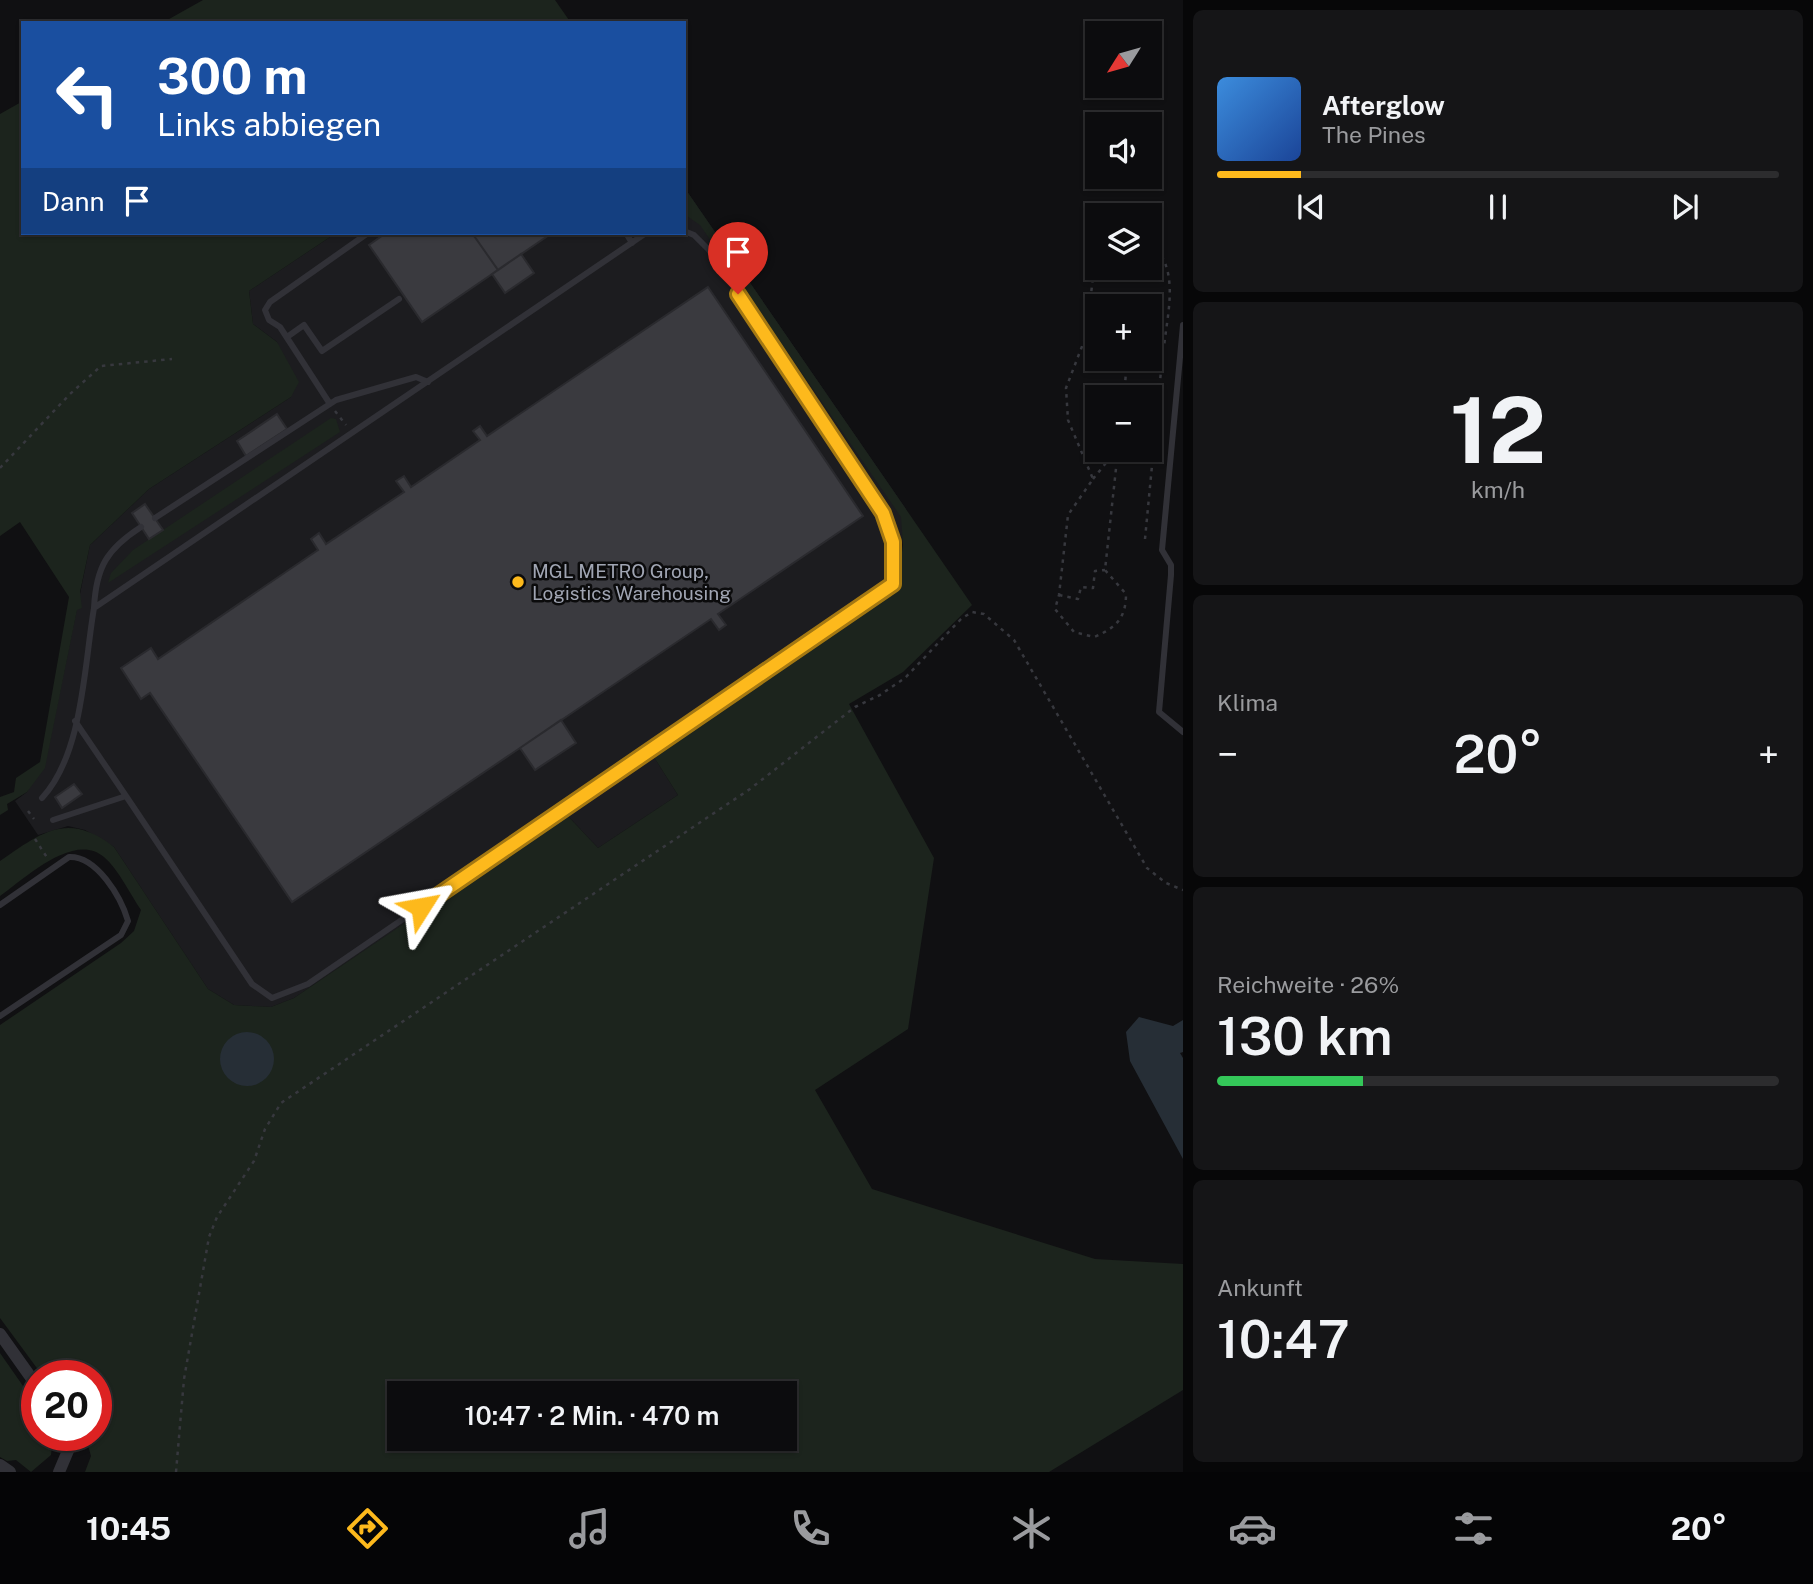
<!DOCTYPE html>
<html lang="de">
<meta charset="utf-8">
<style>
body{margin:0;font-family:"Public Sans",sans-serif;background:#151517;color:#f1f3f6;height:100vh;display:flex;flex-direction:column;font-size:26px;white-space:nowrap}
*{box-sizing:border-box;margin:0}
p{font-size:23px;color:#9a9b9e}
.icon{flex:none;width:38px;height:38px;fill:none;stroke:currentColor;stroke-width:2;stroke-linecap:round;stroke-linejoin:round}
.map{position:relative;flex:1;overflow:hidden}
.sheet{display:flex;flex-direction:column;gap:10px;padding:10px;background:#070708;width:630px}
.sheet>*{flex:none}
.hud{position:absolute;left:21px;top:21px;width:665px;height:214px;border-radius:0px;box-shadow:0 2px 5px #0004,0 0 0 2px #2c2c2e;background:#1a4fa0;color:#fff;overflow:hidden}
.needle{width:46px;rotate:233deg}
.tools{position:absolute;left:1085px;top:21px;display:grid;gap:14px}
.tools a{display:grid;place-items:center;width:77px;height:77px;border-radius:0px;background:#0c0c0e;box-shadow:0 2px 5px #0004,0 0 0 2px #2c2c2e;font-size:35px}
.speed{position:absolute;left:21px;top:1360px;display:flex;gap:14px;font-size:35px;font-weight:700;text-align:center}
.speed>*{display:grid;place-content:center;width:91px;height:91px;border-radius:50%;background:#0c0c0e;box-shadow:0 2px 5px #0004,0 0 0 2px #2c2c2e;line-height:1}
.speed .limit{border:10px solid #d22;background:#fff;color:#111}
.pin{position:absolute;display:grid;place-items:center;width:60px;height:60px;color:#fff;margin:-72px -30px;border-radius:50% 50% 50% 0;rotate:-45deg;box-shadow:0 0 7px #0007}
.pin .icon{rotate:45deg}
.me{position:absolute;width:77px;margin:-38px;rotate:56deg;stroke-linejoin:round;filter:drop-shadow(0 0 5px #0008)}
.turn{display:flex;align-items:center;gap:24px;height:147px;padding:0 21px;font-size:32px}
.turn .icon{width:91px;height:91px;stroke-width:2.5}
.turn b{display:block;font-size:49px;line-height:60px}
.then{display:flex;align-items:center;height:66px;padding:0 21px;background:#0003;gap:14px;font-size:26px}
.big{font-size:52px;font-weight:600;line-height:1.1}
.sheet .tile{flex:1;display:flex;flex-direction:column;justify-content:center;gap:10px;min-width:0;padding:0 24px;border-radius:10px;background:#151517}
.sheet .dial{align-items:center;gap:0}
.dial b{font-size:91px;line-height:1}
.song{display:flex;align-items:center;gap:21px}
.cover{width:84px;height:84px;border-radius:10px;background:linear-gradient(135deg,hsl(210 70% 55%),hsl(220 70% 35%))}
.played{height:7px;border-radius:4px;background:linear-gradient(90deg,#fdb91c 15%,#2c2c2e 15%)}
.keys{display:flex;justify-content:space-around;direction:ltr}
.heat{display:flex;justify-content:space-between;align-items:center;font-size:38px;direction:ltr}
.charge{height:10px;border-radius:5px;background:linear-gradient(90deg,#34c759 26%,#2c2c2e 0)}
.trip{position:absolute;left:387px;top:1381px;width:410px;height:70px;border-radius:0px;background:#0c0c0e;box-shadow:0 2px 5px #0004,0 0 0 2px #2c2c2e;font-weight:600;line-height:70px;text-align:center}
.dock{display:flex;height:112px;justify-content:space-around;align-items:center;background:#050506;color:#9a9b9e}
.dock .icon{width:49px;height:49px}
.dock .current{color:#fdb91c}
.dock b{font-size:32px;color:#f1f3f6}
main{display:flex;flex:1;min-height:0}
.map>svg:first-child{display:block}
.built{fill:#1c1c1f}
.green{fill:#1c241d;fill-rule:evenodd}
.water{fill:#262e36}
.building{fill:#3a3a3f;stroke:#2a2a2e;stroke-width:2}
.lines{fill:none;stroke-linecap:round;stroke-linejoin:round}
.path{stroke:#37383e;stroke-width:2.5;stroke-dasharray:3.5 5;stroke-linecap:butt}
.lane{stroke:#313137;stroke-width:6}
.street{stroke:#313137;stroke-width:12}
.route-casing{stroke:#a47812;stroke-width:18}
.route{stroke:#fdb91c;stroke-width:12}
.poi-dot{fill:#fdb91c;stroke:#0b0b0c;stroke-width:2.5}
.labels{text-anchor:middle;stroke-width:5;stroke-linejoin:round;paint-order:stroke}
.poi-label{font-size:19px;fill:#a0a5b3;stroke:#0b0b0c;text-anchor:start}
</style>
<main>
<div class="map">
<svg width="1183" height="1472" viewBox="0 0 1183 1472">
<rect width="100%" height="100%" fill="#101012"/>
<path class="built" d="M684 187 906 509 898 585 853 619 652 754 678 795 598 848 567 815 294 998 271 1007 234 1005 208 989 114 847 85 830 68 826 38 835 15 801 27 792 47 755 90 545 149 489 291 397 277 342 253 324 249 291 336 233H684Z"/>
<path class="green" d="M203 0H555L571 23H162Z
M23 101V233H336L249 291 253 324 277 342 299 382 291 397 149 489 90 545 80 592 82 608 77 610 45 768 27 792 7 804 8 810 0 815V797L14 792 16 778 40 762 69 597 20 522 0 536V114Z
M684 187 972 605 903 672 849 704 934 858 908 1029 815 1090 872 1189 1095 1259 1183 1264V1390L1049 1472H85L91 1456 85 1435H96V1376L42 1375 0 1318V1025L121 943 134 931 141 910C130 894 119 870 104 857 74 831 24 879 0 896V861C42 832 68 811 114 847L208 989 234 1005 271 1007 294 998 566 814 598 848 678 795 652 754 853 619 898 585 903 544 901 517 700 225 684 214ZM399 1393H784V1438H399Z
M331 418 336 419 340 432 108 583 111 573 133 550Z
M0 1353 37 1406V1435H53L51 1455 31 1472 16 1460 7 1461 0 1457Z"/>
<path class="water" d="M1139 1017 1173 1026 1183 1020V1052L1180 1053 1183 1058V1159L1130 1061 1126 1032Z
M220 1059a27 27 0 1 1 54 0a27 27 0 1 1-54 0Z"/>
<path class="building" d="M386 233H472L498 270 422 322 369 245Z
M472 233H552L498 270Z
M521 254 534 273 505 293 492 274Z
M708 287 863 516 718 614 726 625 719 630 711 619 292 902 150 693 141 699 121 668 151 648 158 659 318 550 311 539 319 533 326 544 404 492 396 481 404 476 411 487 480 440 473 431 480 426 487 436Z
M277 414 287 429 246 456 237 441Z
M145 504 163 530 149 539 132 513Z
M561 720 576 743 535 770 520 748Z
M74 784 82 794 62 808 55 797Z"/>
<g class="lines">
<path class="path" d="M1150 244C1181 266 1167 315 1164 347L1151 357
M1097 263 1094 269 1086 336 1066 388 1068 420 1093 479 1068 515 1059 595 1055 609 1074 632 1094 637C1116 628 1126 618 1126 594L1105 570 1118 450
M1135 306H1139
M1124 397 1127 359
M335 411 346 425
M0 468 70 394 101 366 172 359
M1093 479 1110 458 1118 459
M1145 539 1161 371 1150 357
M1059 595 1078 599 1081 587 1093 588 1095 571 1105 570
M28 811 34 819
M35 839 48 859
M176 1472 184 1379 209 1237 217 1217 254 1161 265 1129 281 1103 750 789 855 707 880 695 905 678 961 619 972 612 984 614 1014 640 1147 868 1166 883 1183 890"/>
<path class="lane" d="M626 233 632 243
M1183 325 1162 550 1171 565V575L1159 712 1183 732
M287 337 304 325 322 351 399 299
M330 404 280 327 269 320 265 310 270 302 368 233
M155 518 336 400 416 377 428 382
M94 608C96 567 107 549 141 527
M75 721 126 796
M42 798C83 754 84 666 94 608L646 233
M53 820 126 796 252 984 272 998 308 984 893 584V542L883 513 709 250 694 235 684 231
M0 905 69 857C97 856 121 897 128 921L121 935 0 1016"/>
<path class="street" d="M0 1334 37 1386
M0 1465 10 1472
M59 1472 70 1446 68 1435"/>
</g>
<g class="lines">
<defs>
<path id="route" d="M421 907 893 584V542L883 513 738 294"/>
</defs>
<use href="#route" class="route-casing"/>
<use href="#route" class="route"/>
</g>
<circle class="poi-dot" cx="518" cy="582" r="7"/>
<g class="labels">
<g class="poi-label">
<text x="532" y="578">MGL METRO Group,<tspan x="532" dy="22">Logistics Warehousing</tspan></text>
</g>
</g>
</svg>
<div class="tools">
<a><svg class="needle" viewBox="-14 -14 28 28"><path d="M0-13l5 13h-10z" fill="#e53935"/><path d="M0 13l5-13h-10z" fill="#9a9b9e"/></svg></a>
<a><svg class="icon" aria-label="sound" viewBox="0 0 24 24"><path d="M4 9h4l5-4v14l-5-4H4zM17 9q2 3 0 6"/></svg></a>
<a><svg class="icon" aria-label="layers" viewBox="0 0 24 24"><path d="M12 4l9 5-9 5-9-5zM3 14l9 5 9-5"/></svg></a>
<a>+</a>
<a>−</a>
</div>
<div class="speed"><div class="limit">20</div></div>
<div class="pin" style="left:738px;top:294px;background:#d93025"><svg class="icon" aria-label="arrive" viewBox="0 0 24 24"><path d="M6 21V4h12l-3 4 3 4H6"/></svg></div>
<svg class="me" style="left:421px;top:907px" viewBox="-20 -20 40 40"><path d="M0-17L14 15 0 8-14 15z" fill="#fdb91c" stroke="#fff" stroke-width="4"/></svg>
<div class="trip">10:47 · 2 Min. · 470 m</div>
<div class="hud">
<div class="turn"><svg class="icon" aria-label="left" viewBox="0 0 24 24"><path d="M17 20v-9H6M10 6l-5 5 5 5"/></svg><div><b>300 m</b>Links abbiegen</div></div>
<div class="then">Dann<svg class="icon" aria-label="arrive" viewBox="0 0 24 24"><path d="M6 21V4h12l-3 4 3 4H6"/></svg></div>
</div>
</div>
<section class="sheet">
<div class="tile">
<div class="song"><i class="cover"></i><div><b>Afterglow</b><p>The Pines</p></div></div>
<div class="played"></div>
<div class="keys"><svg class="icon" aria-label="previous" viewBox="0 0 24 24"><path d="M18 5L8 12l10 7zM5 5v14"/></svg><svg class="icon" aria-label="pause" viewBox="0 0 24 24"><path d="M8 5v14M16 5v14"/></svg><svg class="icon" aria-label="next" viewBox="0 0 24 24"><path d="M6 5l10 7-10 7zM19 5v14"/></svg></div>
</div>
<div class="tile dial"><b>12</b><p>km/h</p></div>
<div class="tile"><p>Klima</p>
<div class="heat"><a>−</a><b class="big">20°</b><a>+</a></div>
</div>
<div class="tile"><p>Reichweite · 26%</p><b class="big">130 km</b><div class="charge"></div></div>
<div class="tile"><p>Ankunft</p><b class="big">10:47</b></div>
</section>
</main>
<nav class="dock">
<b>10:45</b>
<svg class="icon current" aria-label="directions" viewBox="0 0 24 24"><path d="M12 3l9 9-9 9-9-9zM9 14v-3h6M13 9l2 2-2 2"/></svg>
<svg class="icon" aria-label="music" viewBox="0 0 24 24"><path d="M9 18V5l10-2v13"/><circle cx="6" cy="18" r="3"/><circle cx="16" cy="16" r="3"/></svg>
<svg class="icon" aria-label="phone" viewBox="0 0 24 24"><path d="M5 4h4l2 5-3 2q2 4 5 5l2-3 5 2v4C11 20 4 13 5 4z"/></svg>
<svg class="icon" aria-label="climate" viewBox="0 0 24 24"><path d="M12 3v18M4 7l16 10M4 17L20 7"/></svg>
<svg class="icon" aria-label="car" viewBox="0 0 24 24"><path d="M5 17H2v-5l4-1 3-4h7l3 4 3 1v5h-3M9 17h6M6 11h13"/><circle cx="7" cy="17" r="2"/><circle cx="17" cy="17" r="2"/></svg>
<svg class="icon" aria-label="filters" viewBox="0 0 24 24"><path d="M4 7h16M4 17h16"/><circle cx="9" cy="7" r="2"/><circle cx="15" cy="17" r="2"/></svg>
<b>20°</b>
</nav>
